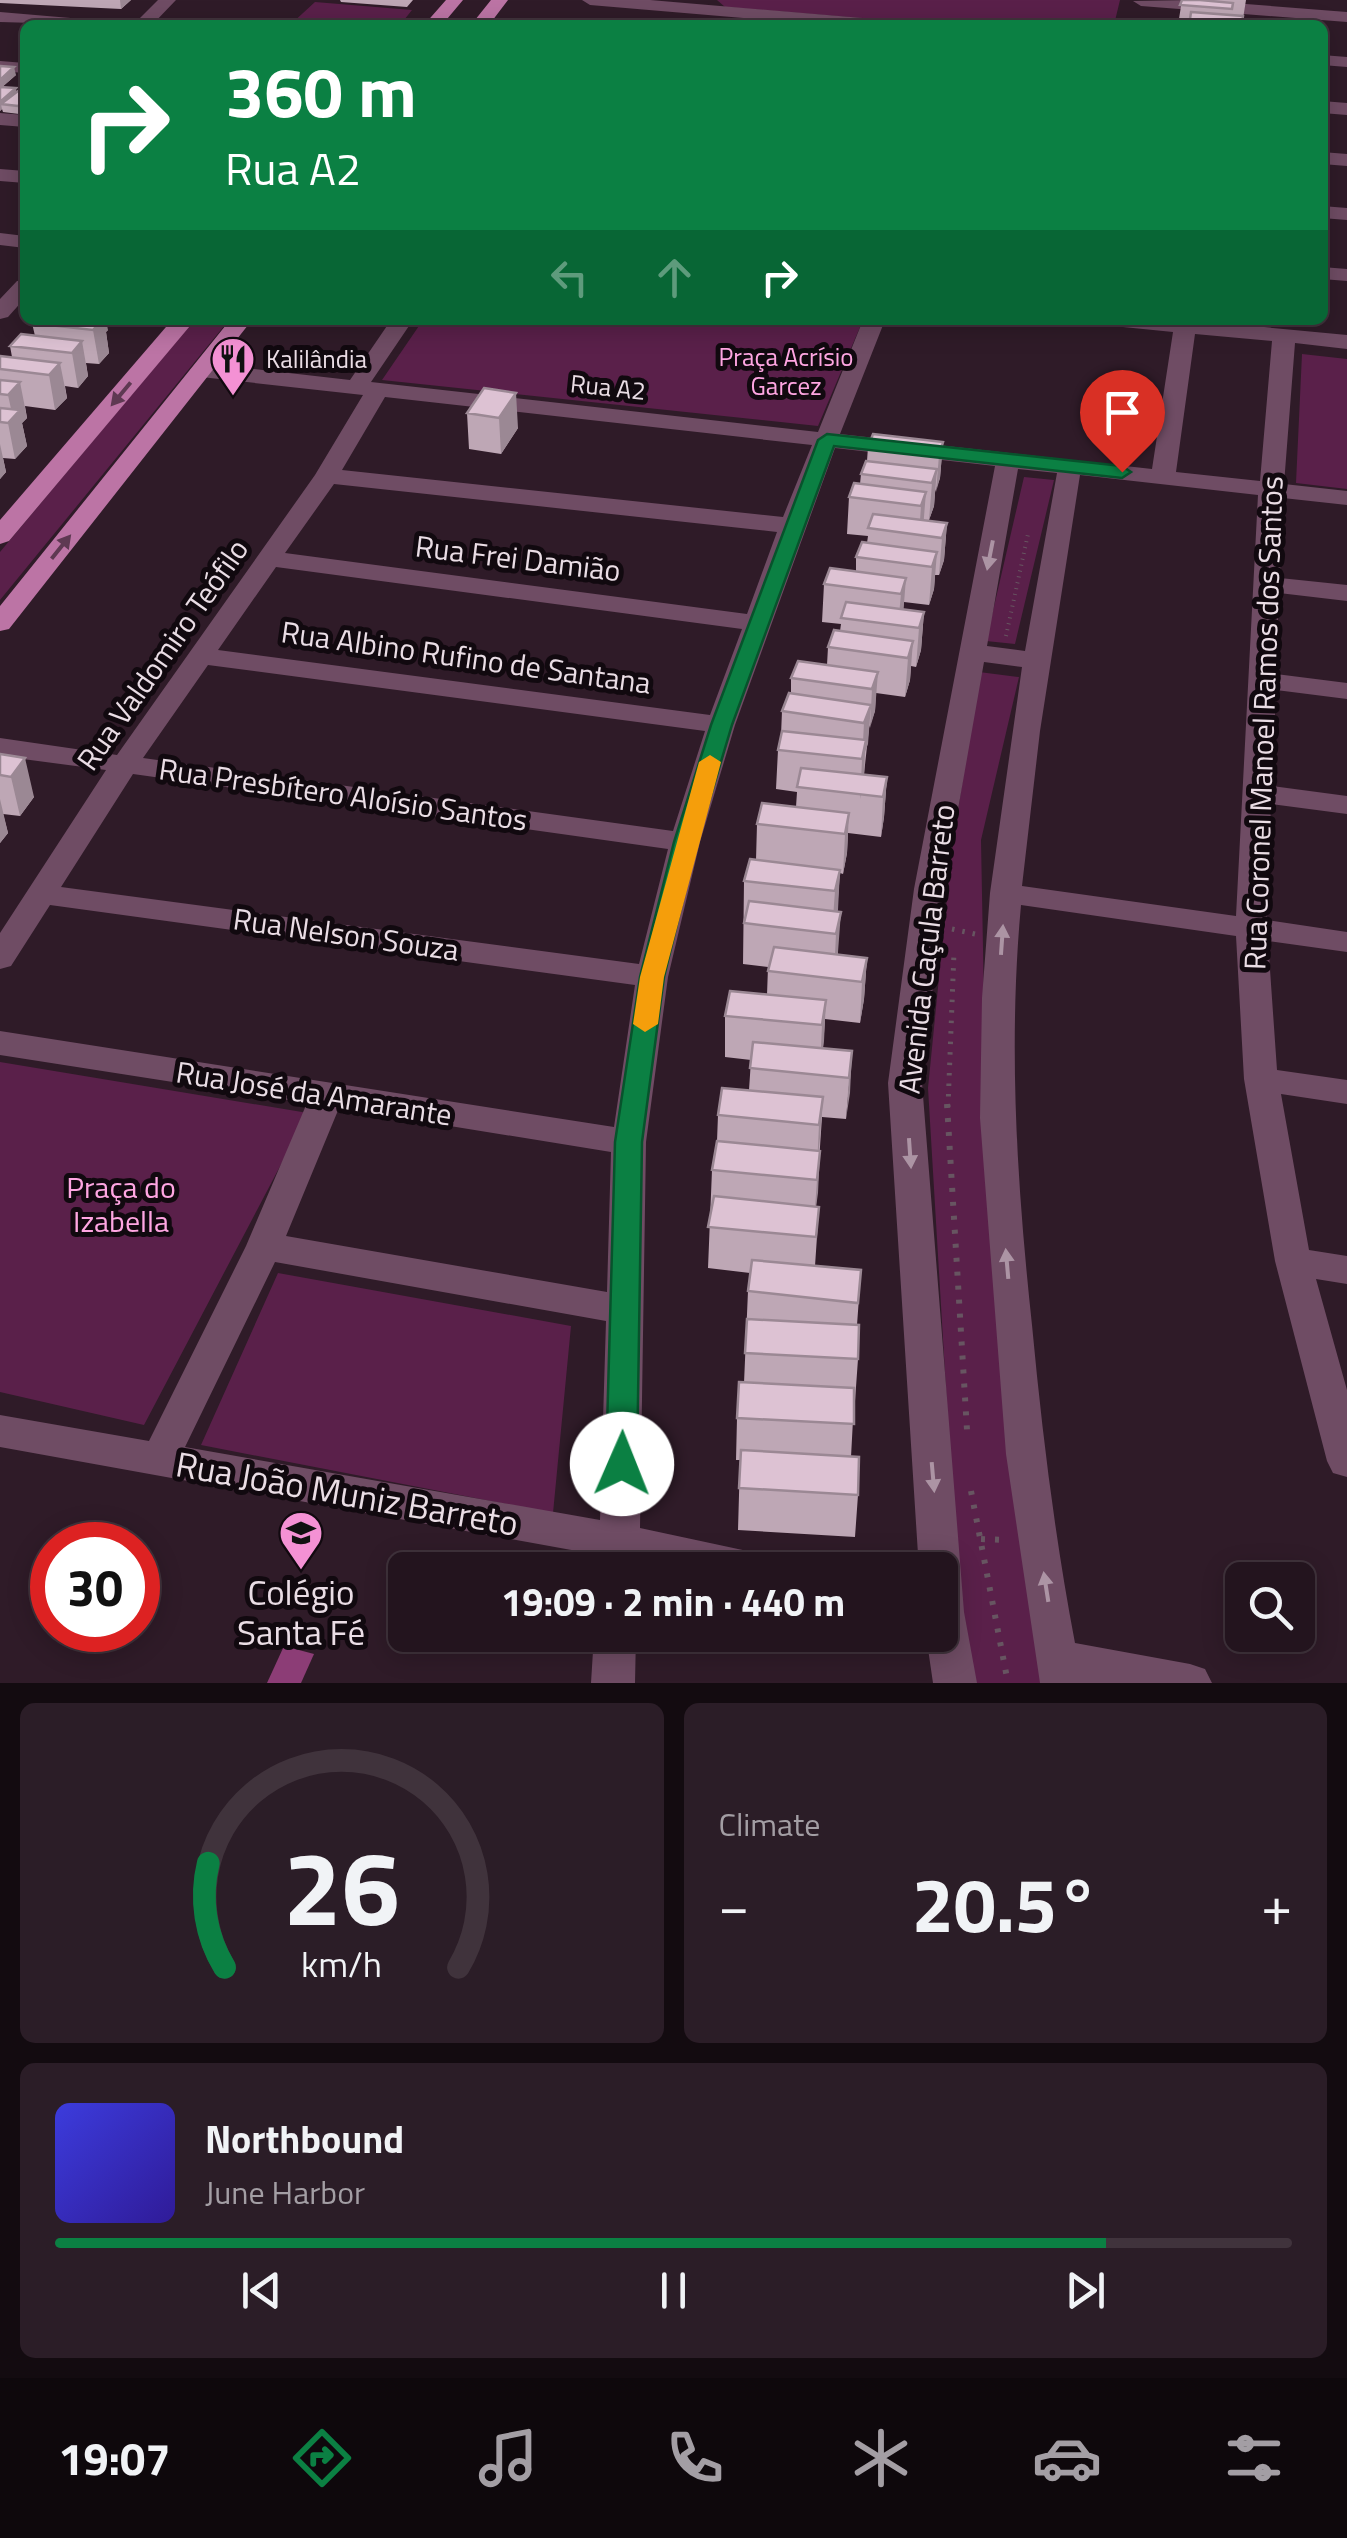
<!DOCTYPE html>
<meta charset="utf-8">
<style>
body{margin:0;font-family:"Titillium Web",sans-serif;background:#2b1d27;color:#f1f3f6;height:100vh;display:flex;flex-direction:column;font-size:38px;white-space:nowrap}
*{box-sizing:border-box;margin:0}
p{font-size:32px;color:#a39ea4}
.icon{flex:none;width:55px;height:55px;fill:none;stroke:currentColor;stroke-width:2;stroke-linecap:round;stroke-linejoin:round}
.map{position:relative;height:1683px;overflow:hidden}
.details{display:flex;flex-direction:column;gap:20px;padding:20px;background:#130b10;flex:1}
.details>*{flex:none}
.guide{position:absolute;left:20px;top:20px;width:1308px;height:305px;border-radius:15px;box-shadow:0 5px 25px #0003,0 0 0 2px #40333c;background:#0b8043;color:#fff;overflow:hidden}
.buttons{position:absolute;left:1225px;top:1562px;display:grid;gap:20px}
.buttons a{display:grid;place-items:center;width:90px;height:90px;border-radius:15px;background:#23141e;box-shadow:0 5px 25px #0003,0 0 0 2px #40333c;font-size:50px}
.speed{position:absolute;left:30px;top:1522px;display:flex;gap:20px;font-size:50px;font-weight:700;text-align:center}
.speed>*{display:grid;place-content:center;width:130px;height:130px;border-radius:50%;background:#23141e;box-shadow:0 5px 25px #0003,0 0 0 2px #40333c;line-height:1}
.speed .limit{border:15px solid #d22;background:#fff;color:#111}
.pin{position:absolute;display:grid;place-items:center;width:85px;height:85px;color:#fff;margin:-102px -42px;border-radius:50% 50% 50% 0;rotate:-45deg;box-shadow:0 0 10px #0007}
.pin .icon{rotate:45deg}
.me{position:absolute;width:110px;margin:-55px;rotate:1deg;stroke-linejoin:round;filter:drop-shadow(0 0 8px #0008)}
.turn{display:flex;align-items:center;gap:35px;height:210px;padding:0 40px;font-size:45px}
.turn .icon{width:130px;height:130px;stroke-width:2.5}
.turn b{display:block;font-size:70px;line-height:85px}
.lanes{display:flex;align-items:center;height:95px;padding:0 40px;background:#0003;justify-content:center;gap:50px;direction:ltr}
.lanes .off{opacity:.35}
.big{font-size:75px;font-weight:700;line-height:1.1}
.details .widget{flex:1;display:flex;flex-direction:column;justify-content:center;gap:15px;min-width:0;padding:0 35px;border-radius:15px;background:#2b1d27}
.details .dial{align-items:center;gap:0}
.dial svg{height:260px;overflow:visible;fill:none;stroke:#40333c;stroke-width:7;stroke-linecap:round;text-anchor:middle}
.dial text{fill:#f1f3f6;stroke:none}
.song{display:flex;align-items:center;gap:30px}
.cover{width:120px;height:120px;border-radius:15px;background:linear-gradient(135deg,hsl(240 70% 55%),hsl(250 70% 35%))}
.played{height:10px;border-radius:5px;background:linear-gradient(90deg,#0b8043 85%,#40333c 85%)}
.keys{display:flex;justify-content:space-around;direction:ltr}
.heat{display:flex;justify-content:space-between;align-items:center;font-size:55px;direction:ltr}
.details .tiles{flex:1;display:grid;gap:20px;grid-template-columns:1fr 1fr}
.widget:last-child{grid-column:span 2}
.trip{position:absolute;left:388px;top:1552px;width:570px;height:100px;border-radius:15px;background:#23141e;box-shadow:0 5px 25px #0003,0 0 0 2px #40333c;font-weight:700;line-height:100px;text-align:center}
.dock{display:flex;height:160px;justify-content:space-around;align-items:center;background:#0e080c;color:#a39ea4}
.dock .icon{width:70px;height:70px}
.dock .active{color:#0b8043}
.dock b{font-size:45px;color:#f1f3f6}
.map>svg:first-child{display:block}
.green{fill:#5a204a}
.water{fill:#8c3d76}
.lines{fill:none;stroke-linecap:round;stroke-linejoin:round}
.path-far2{stroke:#675561;stroke-width:4;stroke-dasharray:1 5;stroke-linecap:butt}
.path-far1{stroke:#675561;stroke-width:5;stroke-dasharray:2.5 8;stroke-linecap:butt}
.path{stroke:#675561;stroke-width:6;stroke-dasharray:4 10;stroke-linecap:butt}
.minor{fill:#6f4c64;fill-rule:evenodd}
.major{fill:#bc74a5;fill-rule:evenodd}
.wall{fill:#bea7b5}
.shaded-wall{fill:#9b8894}
.building{fill:#ddc2d3;stroke:#9b8894;stroke-width:2.5}
.oneway{fill:#5e3952}
.oneway2{fill:#ac94a4}
.route{fill:#0b8043;stroke:#07532c;stroke-width:2.5}
.slow{fill:#f59e0b}
.labels{text-anchor:middle;stroke-width:10;stroke-linejoin:round;paint-order:stroke}
.far-park-label{font-size:25px;fill:#ffa6e2;stroke:#11090f}
.far-poi-label{font-size:25px;fill:#eadde5;stroke:#11090f;text-anchor:start}
.far-street-label{font-size:25px;fill:#eadde5;stroke:#11090f}
.street-label{font-size:30px;fill:#eadde5;stroke:#11090f}
.park-label{font-size:30px;fill:#ffa6e2;stroke:#11090f}
.near-street-label{font-size:35px;fill:#eadde5;stroke:#11090f}
.near-poi-label{font-size:35px;fill:#eadde5;stroke:#11090f}
</style>
<div class="map">
<svg width="1347" height="1683" viewBox="0 0 1347 1683">
<rect width="100%" height="100%" fill="#2f1b28"/>
<path class="green" d="M717 0H1120L1114 25H948L725 7Z
M315 2 412 10 400 25H290Z
M194 320H229L0 600V552Z
M423 320H863L818 426 382 380Z
M1302 354 1347 359V489L1296 483Z
M1024 477 1054 480 1015 644 986 641Z
M979 672 1019 677 981 840 986 1111 1049 1683H967L962 1657 928 1088 951 857Z
M0 1062 308 1113 144 1425 0 1392Z
M278 1273 571 1326 553 1513 201 1445Z"/>
<path class="water" d="M284 1646 314 1654 301 1683H267Z"/>
<g class="lines">
<path class="path-far2" d="M1006 636 1028 534"/>
<path class="path-far1" d="M952 929 975 934
M948 1107 954 952"/>
<path class="path" d="M947 1104 967 1430
M971 1491 1008 1683
M981 1539 1005 1540"/>
<path class="minor" d="M158 0H176L152 25H133Z
M582 0H650L886 20 895 25H825L590 5Z
M1194 0 1347 12V22L1141 6 1133 1Z
M0 12 94 20 103 25 0 22Z
M1322 55 1347 57V67L1322 65Z
M0 61 25 63V73L0 71Z
M1322 101 1347 103V115L1322 113Z
M0 113 25 115V127L0 125Z
M1322 152 1347 154V166L1322 164Z
M0 169 25 171V183L0 181Z
M1322 206 1347 208V220L1322 218Z
M0 233 25 236V248L0 245Z
M1322 267 1347 269V281L1322 279Z
M25 280V298L8 317 0 319V299L17 281Z
M391 320H413L371 382 818 432 863 320H885L840 434 1152 469 1173 332 1123 327 1112 320H1190L1347 335V349L1295 343 1284 484 1347 491V505L1283 498 1280 578 1347 585V601L1279 593 1276 674 1347 683V699L1276 690 1272 786 1347 796V814L1271 804 1267 920 1347 932V952L1268 941 1277 1070 1347 1080V1104L1281 1094 1309 1250 1347 1256V1284L1316 1279 1347 1390V1477L1333 1473 1327 1461 1275 1261 1244 1079 1236 936 1021 905C1008 1046 1017 1185 1032 1325 1042 1432 1055 1538 1075 1643L1190 1664 1205 1669 1212 1683H1040L1006 1454 980 1118 982 998 990 893 1022 667 984 662 944 889 922 1083 964 1612 977 1683H933L926 1635H940V1570H919L888 1083 914 889 995 466 835 448 735 725 700 842 668 977 646 1142 640 1528 752 1552 767 1557 773 1570H672L640 1563V1570H598L599 1555 0 1447V1415L149 1441 246 1246 307 1103 0 1055V1031L614 1127 635 985 50 905 11 966 0 969V933L106 770 0 756V738L117 755 315 475 363 395 201 377 190 370 201 363 350 380ZM1195 334 1272 341 1260 481 1176 472ZM385 397 812 445 783 517 342 470ZM1018 469 1057 473 1025 651 987 646ZM1080 475 1258 495 1236 916 1022 886 1040 731ZM334 484 777 532 747 614 285 553ZM276 567 742 629 710 715 218 650ZM208 665 705 731 673 831 143 758ZM133 774 668 849 639 964 61 887ZM339 1108 611 1152 607 1292 286 1236ZM275 1262 606 1321 600 1520 185 1447Z
M594 1635H636L635 1683H591Z"/>
<path class="major" d="M446 0H463L442 25H424Z
M491 0H508L489 25H471Z
M172 320H195L9 541 0 544V520Z
M230 320H252L9 629 0 631V606Z"/>
</g>
<path class="wall" d="M0 0H131L121 9 0 3Z
M340 0H413L407 7 341 2Z
M1182 0H1246L1242 25H1178Z
M0 66 16 75 2 87 16 92H24L23 87 25 85V109L19 114 3 112 2 109 0 111Z
M32 323 108 330 106 332 109 353 99 364 86 363 88 376 78 388 65 386 67 398 55 410 25 406 27 418 22 423 27 446 15 459 3 458 6 472 0 479V356L12 357 10 346 35 336Z
M484 388 518 428 501 454 469 449 467 413Z
M943 442 940 478 935 492 934 506 929 520H924L947 523 944 560 939 575H935L934 589 929 605 904 602 903 609 924 612 921 650 916 667 911 666 910 680 905 697 876 693 875 711 869 728 864 774 887 777 884 817 881 837 848 833 847 853 843 874 840 873 837 911 838 955 867 958 864 999 860 1023 825 1019 823 1048 852 1051 846 1119 822 1117 816 1206 819 1207 815 1266 861 1270 857 1325 858 1359 855 1401H854L851 1457 858 1495 855 1537 738 1530 740 1460H736L737 1418 744 1383 748 1291 750 1273 708 1268 712 1170 717 1141 718 1115 749 1090 751 1060 725 1057V1016L767 995 768 967 743 964 744 881 756 860 757 824 796 807 797 792 776 789 778 750 781 735 782 711 791 694V678L827 665 828 647 840 631 841 624 822 622 824 584 856 572V557L867 543 868 536 847 534 849 497 860 484 861 474 867 461 868 447Z
M0 754 34 797 20 816 3 814 8 833 0 843Z"/>
<path class="shaded-wall" d="M120 0H131L121 9Z
M14 67 16 75 0 89V80Z
M16 88 17 96 1 104 2 109 0 111V102Z
M25 100V109L19 114 18 106Z
M94 320H106L108 330 106 332 109 353 99 364 93 330Z
M82 341 88 376 78 388 72 353Z
M60 363 67 398 55 410 49 375Z
M20 382 27 418 22 423 27 446 15 459 8 423 13 418 8 395Z
M516 393 518 428 501 454 499 418Z
M943 442 940 478 936 492 939 455Z
M0 444 6 472 0 479Z
M937 469 934 506 929 520 932 483Z
M926 492 923 529 919 535 921 506Z
M947 523 944 560 939 575 942 538Z
M937 552 934 589 929 605 932 567Z
M906 578 903 616 898 625 901 594Z
M924 612 921 650 916 667 919 628Z
M913 641 910 680 905 697 908 658Z
M878 672 875 711 870 728 872 689Z
M871 705 868 744 865 752 864 779 860 799 864 723Z
M25 758 34 797 20 816 11 777Z
M887 777 884 817 881 837 883 797Z
M0 799 8 833 0 843Z
M849 813 847 853 843 874 845 834Z
M840 870 838 910 832 932 835 891Z
M841 912 838 952 834 975 836 934Z
M867 958 864 999 860 1023 862 982Z
M826 1000 824 1041 820 1067 822 1025Z
M852 1051 850 1093 846 1119 849 1078Z
M823 1097 820 1138 817 1166 819 1125Z
M820 1151 818 1193 814 1222 817 1180Z"/>
<path class="building" d="M1182 0H1200L1233 3 1232 9 1180 5Z
M1191 12 1243 16 1242 23 1190 19Z
M0 66 14 67 0 80Z
M0 87 16 88 0 102Z
M18 91 25 92V100L18 106 1 104Z
M35 320H102L93 330 32 323Z
M21 334 82 341 72 353 10 346Z
M0 356 60 363 49 375 0 369Z
M0 380 20 382 8 395 0 394Z
M484 388 516 393 499 418 467 413Z
M0 408 20 410 8 423 0 422Z
M873 434 943 442 939 455 868 447Z
M866 461 937 469 932 483 861 474Z
M854 483 926 492 921 506 849 497Z
M873 514 947 523 942 538 868 528Z
M862 542 937 552 932 567 856 557Z
M830 568 906 578 901 594 824 584Z
M846 602 924 612 919 628 841 618Z
M834 630 913 641 908 658 828 647Z
M798 661 878 672 872 689 791 678Z
M789 693 871 705 864 723 782 711Z
M782 731 866 740 862 759 778 750Z
M0 754 25 758 11 777 0 775Z
M801 768 887 777 883 797 797 787Z
M762 803 849 813 845 834 757 824Z
M750 859 840 870 835 891 744 881Z
M749 901 841 912 836 934 744 923Z
M774 947 867 958 862 982 768 971Z
M730 991 826 1000 822 1025 725 1016Z
M753 1042 852 1051 849 1078 750 1068Z
M722 1088 823 1097 819 1125 718 1115Z
M717 1141 820 1151 817 1180 712 1170Z
M714 1196 819 1207 816 1237 708 1227Z
M752 1260 861 1270 858 1303 748 1291Z
M747 1319 859 1325 858 1359 745 1353Z
M739 1382 854 1388V1424L737 1418Z
M741 1450 859 1457 858 1495 739 1488Z"/>
<defs><path id="oneway-solid" d="M-6-.8H1V-3.2L6.5 0L1 3.2V.8H-6Z" transform="scale(2.5)"/></defs>
<g class="oneway">
<use href="#oneway-solid" transform="translate(121 394) rotate(130)"/>
<use href="#oneway-solid" transform="translate(61 547) rotate(-51)"/>
</g>
<g class="oneway2">
<use href="#oneway-solid" transform="translate(990 555) rotate(101)"/>
<use href="#oneway-solid" transform="translate(1002 940) rotate(-86)"/>
<use href="#oneway-solid" transform="translate(910 1153) rotate(86)"/>
<use href="#oneway-solid" transform="translate(1007 1264) rotate(-95)"/>
<use href="#oneway-solid" transform="translate(933 1477) rotate(85)"/>
<use href="#oneway-solid" transform="translate(1046 1587) rotate(-99)"/>
</g>
<path class="route" d="M827 434 1122 466 1131 472 1122 478 834 446 732 725 697 842 664 977 642 1142 637 1464 632 1473 622 1477 611 1473 606 1464 615 1142 640 977 674 842 711 725 818 440Z"/>
<path class="slow" d="M710 755 721 762 664 977 658 1024 645 1032 633 1024 640 977 699 762Z"/>
<defs>
<symbol id="restaurant-pin" viewBox="-11 -11 22 30"><path d="M0 17L-7.5 6A9.5 9.5 0 1 1 7.5 6Z" fill="#f491d4" stroke="#11090f"/><path d="M-5-6h1v4h1v-4h1v4h1v-4h1v5L-1.5 .5V6h-2V.5L-5-1ZM5-6V6H3V1.5H1.5Q1.5-4 5-6Z" fill="#111"/></symbol>
<symbol id="school-pin" viewBox="-11 -11 22 30"><path d="M0 17L-7.5 6A9.5 9.5 0 1 1 7.5 6Z" fill="#f491d4" stroke="#11090f"/><path d="M0-5L7-2L0 1L-7-2ZM-4 1L0 2.5L4 1V4Q0 6-4 4Z" fill="#111"/></symbol>
</defs>
<g fill-rule="evenodd">
<use href="#restaurant-pin" x="208" y="334" width="50" height="68"/>
<use href="#school-pin" x="276" y="1508" width="50" height="68"/>
</g>
<g class="labels">
<g class="far-park-label">
<text x="786" y="366">Praça Acrísio<tspan x="786" dy="29">Garcez</tspan></text>
</g>
<g class="far-poi-label">
<text x="266" y="368">Kalilândia</text>
</g>
<g class="far-street-label">
<text transform="translate(608 387) rotate(6)" y="9">Rua A2</text>
</g>
<g class="street-label">
<text transform="translate(518 559) rotate(7)" y="10">Rua Frei Damião</text>
<text transform="translate(163 655) rotate(-55)" y="10">Rua Valdomiro Teófilo</text>
<text transform="translate(466 658) rotate(8)" y="10">Rua Albino Rufino de Santana</text>
<text transform="translate(1264 723) rotate(-88)" y="10">Rua Coronel Manoel Ramos dos Santos</text>
<text transform="translate(343 795) rotate(8)" y="10">Rua Presbítero Aloísio Santos</text>
<text transform="translate(346 935) rotate(8)" y="10">Rua Nelson Souza</text>
<text transform="translate(927 949) rotate(-83)" y="10">Avenida Caçula Barreto</text>
<text transform="translate(314 1094) rotate(9)" y="10">Rua José da Amarante</text>
</g>
<g class="park-label">
<text x="121" y="1198">Praça do<tspan x="121" dy="34">Izabella</tspan></text>
</g>
<g class="near-street-label">
<text transform="translate(347 1494) rotate(10)" y="12">Rua João Muniz Barreto</text>
</g>
<g class="near-poi-label">
<text x="301" y="1605">Colégio<tspan x="301" dy="40">Santa Fé</tspan></text>
</g>
</g>
</svg>
<div class="buttons">
<a><svg class="icon" aria-label="search" viewBox="0 0 24 24"><circle cx="10" cy="10" r="6"/><path d="M15 15l6 6"/></svg></a>
</div>
<div class="speed"><div class="limit">30</div></div>
<div class="pin" style="left:1122px;top:472px;background:#d93025"><svg class="icon" aria-label="arrive" viewBox="0 0 24 24"><path d="M6 21V4h12l-3 4 3 4H6"/></svg></div>
<svg class="me" style="left:622px;top:1464px" viewBox="-20 -20 40 40"><circle r="19" fill="#fff"/><path d="M0-13L10 11 0 6-10 11z" fill="#0b8043"/></svg>
<div class="trip">19:09 · 2 min · 440 m</div>
<div class="guide">
<div class="turn"><svg class="icon" aria-label="right" viewBox="0 0 24 24"><path d="M7 20v-9h11M14 6l5 5-5 5"/></svg><div><b>360 m</b>Rua A2</div></div>
<div class="lanes"><svg class="icon off" aria-label="left" viewBox="0 0 24 24"><path d="M17 20v-9H6M10 6l-5 5 5 5"/></svg><svg class="icon off" aria-label="ahead" viewBox="0 0 24 24"><path d="M12 20V5M6 11l6-6 6 6"/></svg><svg class="icon" aria-label="right" viewBox="0 0 24 24"><path d="M7 20v-9h11M14 6l5 5-5 5"/></svg></div>
</div>
</div>
<section class="details">
<div class="tiles">
<div class="widget dial"><svg viewBox="0 0 100 80">
<path d="M14 69A42 42 0 1 1 86 69"/>
<path d="M14 69A42 42 0 0 1 9 37" stroke="#0b8043"/>
<text x="50" y="56" font-size="32" font-weight="700">26</text>
<text x="50" y="72" font-size="11">km/h</text>
</svg></div>
<div class="widget"><p>Climate</p>
<div class="heat"><a>−</a><b class="big">20.5°</b><a>+</a></div>
</div>
<div class="widget">
<div class="song"><i class="cover"></i><div><b>Northbound</b><p>June Harbor</p></div></div>
<div class="played"></div>
<div class="keys"><svg class="icon" aria-label="previous" viewBox="0 0 24 24"><path d="M18 5L8 12l10 7zM5 5v14"/></svg><svg class="icon" aria-label="pause" viewBox="0 0 24 24"><path d="M8 5v14M16 5v14"/></svg><svg class="icon" aria-label="next" viewBox="0 0 24 24"><path d="M6 5l10 7-10 7zM19 5v14"/></svg></div>
</div>
</div>
</section>
<nav class="dock">
<b>19:07</b>
<svg class="icon active" aria-label="directions" viewBox="0 0 24 24"><path d="M12 3l9 9-9 9-9-9zM9 14v-3h6M13 9l2 2-2 2"/></svg>
<svg class="icon" aria-label="music" viewBox="0 0 24 24"><path d="M9 18V5l10-2v13"/><circle cx="6" cy="18" r="3"/><circle cx="16" cy="16" r="3"/></svg>
<svg class="icon" aria-label="phone" viewBox="0 0 24 24"><path d="M5 4h4l2 5-3 2q2 4 5 5l2-3 5 2v4C11 20 4 13 5 4z"/></svg>
<svg class="icon" aria-label="climate" viewBox="0 0 24 24"><path d="M12 3v18M4 7l16 10M4 17L20 7"/></svg>
<svg class="icon" aria-label="car" viewBox="0 0 24 24"><path d="M5 17H2v-5l4-1 3-4h7l3 4 3 1v5h-3M9 17h6M6 11h13"/><circle cx="7" cy="17" r="2"/><circle cx="17" cy="17" r="2"/></svg>
<svg class="icon" aria-label="filters" viewBox="0 0 24 24"><path d="M4 7h16M4 17h16"/><circle cx="9" cy="7" r="2"/><circle cx="15" cy="17" r="2"/></svg>
</nav>
